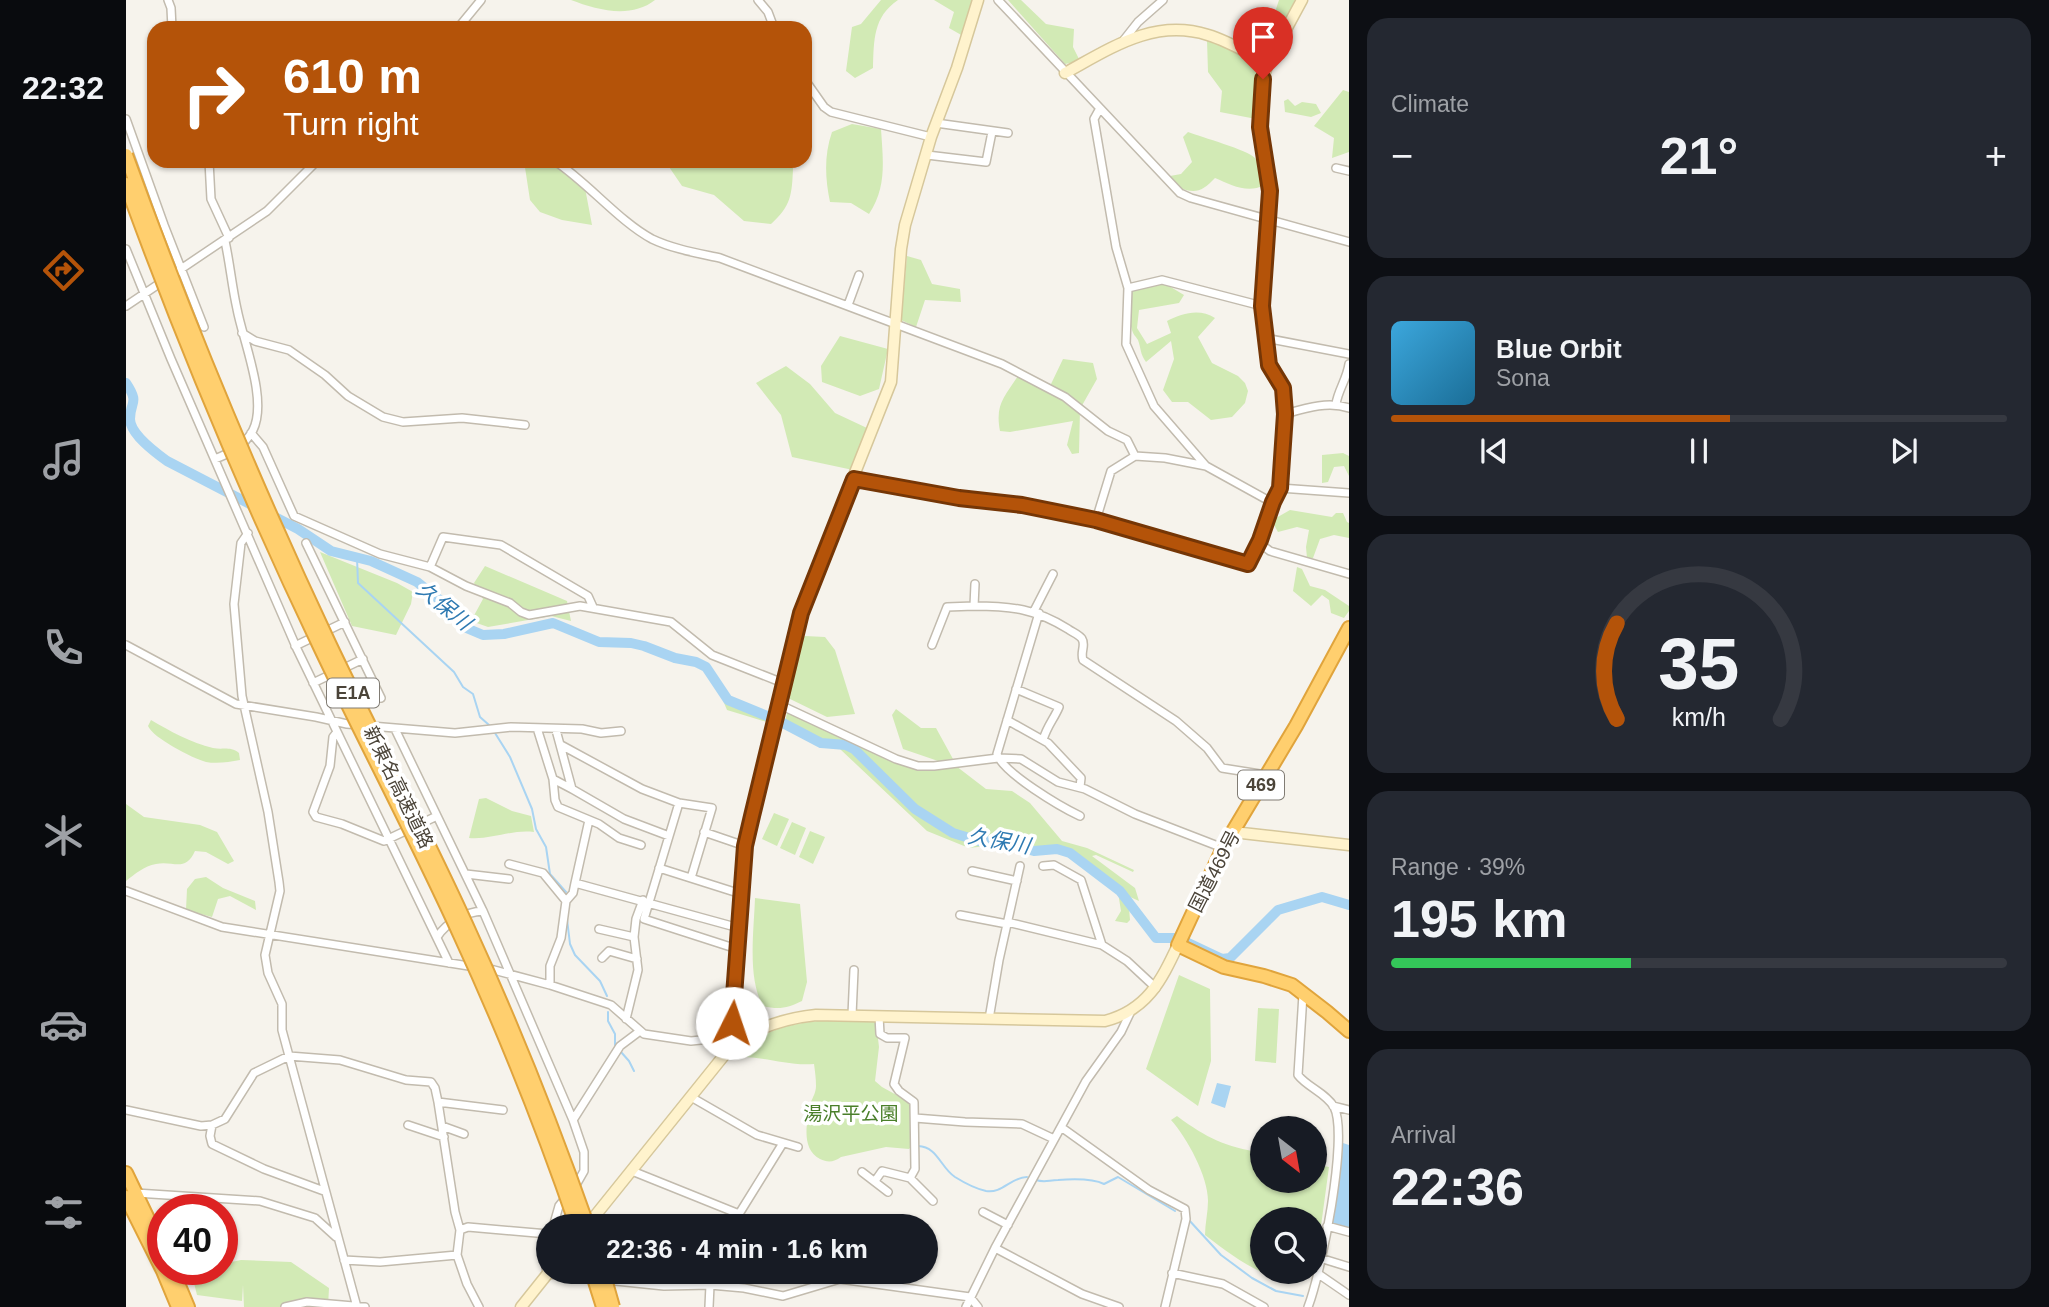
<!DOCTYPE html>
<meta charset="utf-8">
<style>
body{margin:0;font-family:Helvetica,"Noto Sans JP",sans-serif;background:#242831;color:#f1f3f6;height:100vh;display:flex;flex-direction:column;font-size:26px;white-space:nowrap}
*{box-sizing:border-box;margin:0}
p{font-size:23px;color:#9ea1a6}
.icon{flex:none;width:38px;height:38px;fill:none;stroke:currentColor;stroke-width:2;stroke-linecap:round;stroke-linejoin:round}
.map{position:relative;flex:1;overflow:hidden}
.details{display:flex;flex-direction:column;gap:18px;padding:18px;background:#0d0f14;width:700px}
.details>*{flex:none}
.hud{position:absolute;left:21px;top:21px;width:665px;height:147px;border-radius:21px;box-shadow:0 2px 5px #0004;background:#b45309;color:#fff;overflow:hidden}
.needle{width:46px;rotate:149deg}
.fabs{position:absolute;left:1124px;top:1116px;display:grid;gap:14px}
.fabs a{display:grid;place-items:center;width:77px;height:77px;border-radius:50%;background:#171b24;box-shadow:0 2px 5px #0004;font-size:35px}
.speed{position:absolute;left:21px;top:1194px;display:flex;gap:14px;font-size:35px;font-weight:700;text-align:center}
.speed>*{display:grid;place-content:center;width:91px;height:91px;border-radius:50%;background:#171b24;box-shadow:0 2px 5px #0004;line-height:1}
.speed .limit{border:10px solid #d22;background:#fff;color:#111}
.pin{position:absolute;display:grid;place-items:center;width:60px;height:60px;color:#fff;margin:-72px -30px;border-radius:50% 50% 50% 0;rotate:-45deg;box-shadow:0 0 7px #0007}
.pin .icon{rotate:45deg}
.me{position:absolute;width:77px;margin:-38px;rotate:4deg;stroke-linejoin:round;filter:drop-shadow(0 0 5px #0008)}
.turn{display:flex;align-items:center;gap:24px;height:147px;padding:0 21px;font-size:32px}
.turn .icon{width:91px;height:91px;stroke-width:2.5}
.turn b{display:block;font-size:49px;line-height:60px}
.big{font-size:52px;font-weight:600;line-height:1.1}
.details .card{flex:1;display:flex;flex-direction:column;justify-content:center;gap:10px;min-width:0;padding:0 24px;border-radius:21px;background:#242831}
.details .dial{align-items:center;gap:0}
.dial svg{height:182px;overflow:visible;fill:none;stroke:#363941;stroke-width:7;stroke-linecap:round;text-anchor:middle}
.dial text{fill:#f1f3f6;stroke:none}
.song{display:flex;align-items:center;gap:21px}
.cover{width:84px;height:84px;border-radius:10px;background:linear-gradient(135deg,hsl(200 70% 55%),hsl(200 70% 35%))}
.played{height:7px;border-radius:4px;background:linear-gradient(90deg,#b45309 55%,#363941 55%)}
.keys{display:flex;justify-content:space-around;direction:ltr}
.heat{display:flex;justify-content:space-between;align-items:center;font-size:38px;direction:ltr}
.charge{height:10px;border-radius:5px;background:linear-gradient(90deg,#34c759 39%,#363941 0)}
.trip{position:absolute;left:410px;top:1214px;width:402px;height:70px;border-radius:35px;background:#171b24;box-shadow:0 2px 5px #0004;font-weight:600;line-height:70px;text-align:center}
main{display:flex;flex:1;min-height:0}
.dock{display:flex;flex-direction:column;width:126px;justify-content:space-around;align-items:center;background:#090b0e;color:#9ea1a6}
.dock .icon{width:49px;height:49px}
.dock .on{color:#b45309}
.dock b{font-size:32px;color:#f1f3f6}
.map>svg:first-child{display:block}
.green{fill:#d2eab5}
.water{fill:#a9d4f2}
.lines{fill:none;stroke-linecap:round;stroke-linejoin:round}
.stream{stroke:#a9d4f2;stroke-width:2}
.river{stroke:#a9d4f2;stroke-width:10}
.street-casing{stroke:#c2bbae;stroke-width:10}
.secondary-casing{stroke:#d6c79b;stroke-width:13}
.highway-casing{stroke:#e0a43c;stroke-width:16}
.street{stroke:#fff;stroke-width:7}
.secondary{stroke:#fff3cd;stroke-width:10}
.highway{stroke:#ffcf6e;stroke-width:12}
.highway-bridge-casing{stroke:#e0a43c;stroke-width:16;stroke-linecap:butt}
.highway-bridge{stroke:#ffcf6e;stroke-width:12}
.route-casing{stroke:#753606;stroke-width:18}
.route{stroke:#b45309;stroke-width:12}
.labels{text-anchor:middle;stroke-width:7;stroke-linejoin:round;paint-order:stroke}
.shield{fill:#fff;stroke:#817c74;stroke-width:2}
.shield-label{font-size:18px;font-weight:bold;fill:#4b4439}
.street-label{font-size:19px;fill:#4b4439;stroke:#fff}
.park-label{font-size:19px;fill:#4a7f2a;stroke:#fff}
.water-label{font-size:21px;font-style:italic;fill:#2e7ab2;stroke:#fff}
</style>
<main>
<nav class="dock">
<b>22:32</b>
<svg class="icon on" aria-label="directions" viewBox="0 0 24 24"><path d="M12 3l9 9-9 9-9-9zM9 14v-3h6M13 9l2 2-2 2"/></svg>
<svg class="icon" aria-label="music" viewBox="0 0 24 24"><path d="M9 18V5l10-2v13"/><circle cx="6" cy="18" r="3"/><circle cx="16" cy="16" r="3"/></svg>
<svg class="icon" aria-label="phone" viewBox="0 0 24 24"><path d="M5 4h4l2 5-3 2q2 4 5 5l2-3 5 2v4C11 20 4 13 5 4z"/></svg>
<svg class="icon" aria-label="climate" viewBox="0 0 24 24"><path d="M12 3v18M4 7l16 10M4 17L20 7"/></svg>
<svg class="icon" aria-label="car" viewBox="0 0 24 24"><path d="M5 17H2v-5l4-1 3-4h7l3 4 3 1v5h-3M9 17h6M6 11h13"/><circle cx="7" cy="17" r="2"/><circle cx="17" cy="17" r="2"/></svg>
<svg class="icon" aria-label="filters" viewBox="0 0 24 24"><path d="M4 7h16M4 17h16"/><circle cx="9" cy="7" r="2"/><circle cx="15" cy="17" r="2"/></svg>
</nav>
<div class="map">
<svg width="1223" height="1307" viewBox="0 0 1223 1307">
<rect width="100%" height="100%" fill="#f6f3ec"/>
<path class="green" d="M445 0H529C505 19 471 10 445 0Z
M755 0H772C747 17 748 40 747 68L729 78 720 71 726 27 735 24Z
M808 0H848L837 36 823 28 828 12Z
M882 0H895L920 24 948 29 947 47 954 61 939 64Z
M1153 0H1169L1144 48 1134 53 1118 44 1128 32 1142 33Z
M1081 40 1132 62 1136 68 1130 119 1094 112 1096 91 1082 72Z
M1217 90 1223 92V152L1206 158 1208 138 1188 126Z
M1162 99 1169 106 1176 102 1190 104 1195 113 1185 117 1159 112 1158 101Z
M726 124 755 129C757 160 761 187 743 214L725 203 704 202C699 178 698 155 706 132Z
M1062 132C1075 137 1122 150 1129 158 1135 165 1136 176 1138 185 1122 194 1105 185 1089 178 1076 192 1069 194 1051 187L1044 176 1055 174 1066 162 1057 137Z
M398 161H421L459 188 466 225 436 220 414 212 404 200Z
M539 161H650L667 168C666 195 665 206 645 224L618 221 588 195 556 186Z
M781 256 795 260 806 284 834 289 835 302 799 300 790 327 775 320Z
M1038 283 1058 295 1053 303 1013 310 1011 328 1021 344 1045 333 1041 321C1056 313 1074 308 1089 318L1072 337 1086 363 1112 376 1119 383 1122 391 1119 403 1106 417 1085 420 1062 402H1046L1037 390 1048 359 1045 341 1020 362C1014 354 1015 348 1012 340 1009 335 1008 336 1006 330 1002 318 1003 302 1006 289Z
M714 336 762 349 753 389 734 396 696 382 695 366Z
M937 359 967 363 971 379 954 409 953 453 946 454 941 445 947 421 884 432 874 431C869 405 878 397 892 376L925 384Z
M660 366 684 384 709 413 741 428 727 470 666 457 655 415 630 383Z
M1217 453 1223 456V476L1218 466 1208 467 1202 482 1196 483V455Z
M1164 510 1206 517 1210 513H1217L1221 522 1223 523V538L1208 535 1194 539 1187 558H1181L1180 547 1183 530 1171 527 1152 532 1148 525 1150 518Z
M194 552 271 583 287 592 285 604 270 635 226 626Z
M359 566 441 601 445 621 425 616 362 627 345 621 357 599 348 583Z
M1171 567 1176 569 1184 586 1199 590 1223 606V611L1218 618 1205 613 1203 600 1196 595 1185 606 1167 591Z
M679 636 699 637 709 650 729 714 701 717 662 698 661 692 669 645Z
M596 698 645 716 644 723 601 710Z
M770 709 795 728H810L827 759 815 762 777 749 766 715Z
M667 712 769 762 792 768 830 766 860 789 886 791 904 803 936 841 961 848 1008 870 1007 872 970 855 966 856 1009 888 1013 901 1002 896 1004 920 1001 923 989 921 995 911 991 886 950 853 932 852 910 855 877 844 843 848 801 831 714 749 694 745 658 727 661 713Z
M25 720C44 731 65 743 87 748 97 750 104 746 113 753L114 760C103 762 91 764 80 762 66 758 27 738 22 726Z
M360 798 386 811 405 816 408 832C386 829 365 840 343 838L353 799Z
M0 804 18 817 74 825 91 832 108 861 102 864 80 852 69 851C59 873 47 860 30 864 18 866 9 874 0 881Z
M648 813 663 819 651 846 636 839Z
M666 822 680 828 669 855 654 848Z
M684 831 699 837 687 864 673 857Z
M80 877 97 888 129 901 130 910 104 896 92 899 86 917 60 910 61 889 69 879Z
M629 898 674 904 681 982 676 1001C662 1008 653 1010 637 1006 621 978 628 930 629 898Z
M1053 975 1084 989 1085 1061 1072 1106 1020 1069Z
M1132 1008 1153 1009 1150 1063 1129 1061Z
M703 1020 750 1022 753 1047 749 1081 756 1087 785 1103 787 1145 783 1149 760 1147 715 1157C708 1162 702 1163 694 1159 674 1148 681 1121 685 1102 687 1097 690 1092 690 1086 690 1079 689 1071 688 1064 664 1066 642 1058 619 1057L618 1046C644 1028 672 1022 703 1020Z
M1051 1116C1082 1139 1098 1146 1136 1153V1181H1188V1164L1203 1167 1189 1270 1188 1220H1136V1272H1175L1172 1283C1135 1278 1108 1257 1079 1235 1079 1224 1082 1212 1082 1201 1082 1176 1061 1138 1045 1120Z
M115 1260 165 1262 203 1288 202 1307H118L117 1285 116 1301 71 1295 65 1271 66 1269H96V1264Z"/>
<path class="water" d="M1091 1083 1105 1086 1099 1108 1085 1103Z
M1217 1143 1223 1145V1229L1204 1223 1214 1176Z"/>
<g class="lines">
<path class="stream" d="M231 558 232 583 328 672 337 687 347 694 354 717 363 725
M369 733 384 757 406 809 410 829 420 847 424 874 440 892
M441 919 444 944 449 955 474 981 481 996
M482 1012V1021L489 1034V1045
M495 1052 503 1061 508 1071
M792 1146C812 1147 814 1167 829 1177 837 1182 851 1189 860 1191 876 1194 885 1177 901 1177
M910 1180C919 1183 923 1180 932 1180 946 1179 966 1178 978 1184L992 1177 1049 1211
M1062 1219 1095 1255 1126 1278 1150 1291 1177 1296"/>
<path class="river" d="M0 383C14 404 4 401 4 419 4 434 30 453 41 461L172 529 205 551 245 561 291 582 315 601 338 627 357 635 378 634 427 623 473 642 505 643 518 646 549 658 570 662 580 667 602 700 646 718
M655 722 695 743 720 745 728 749 789 809 827 833 853 841H871L908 851 931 849 944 853 994 891 1030 938H1049
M1060 942 1096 959 1104 958 1152 910 1196 897 1223 905"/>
<defs>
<path id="street" d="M42 0 45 8 46 28
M632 0 642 12 648 28
M872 0 1054 193 1065 198 1223 242
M332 28 355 0
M997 41 1012 22 1037 0
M679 80 698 107 705 112 805 137
M973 110 968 119 990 247 1002 288 1000 344 1028 406 1080 466 1147 503
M0 119 38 225 78 327
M810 123 882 133
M801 155 860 162 866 132
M83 161 85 199 103 238
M429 161C462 183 494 222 526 239 547 249 571 253 594 258L876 364 939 397 982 431 1001 440 1009 456 1039 458 1080 466
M1210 168 1223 171
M1141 219 1136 306 1143 365 1157 388 1159 414
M0 249 45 359 171 649 323 963
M1002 288 1036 280 1136 306
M722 305 733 275
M0 306 141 211 191 161
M116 333 129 341 163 350 199 375 222 396 257 417 277 422 336 418 399 425
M1139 338 1223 354
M1210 404C1212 390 1221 379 1223 364
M1223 408C1202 401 1180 408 1159 414L1154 488 1147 503 1134 540 1136 545 1144 551 1223 574
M125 433 137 447 168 516 254 554 304 567 317 537 375 545 462 596 467 607
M89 459C104 453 119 446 127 430 142 400 117 341 111 309 106 287 104 264 99 241
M728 479 833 498 896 505 970 520 1122 564 1134 540
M1154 488 1223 493
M970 520 985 471 1009 456
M122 533 115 543 108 604 116 696 142 812 153 882 154 891 139 955 142 973 156 1004V1030L231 1307
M180 543 255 698
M304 567 340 586 384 603 395 612 403 615 454 606 545 622 586 655 657 683
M849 584 848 606C886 606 910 609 942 629 946 632 954 635 956 639 960 645 954 652 957 660L1050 721 1081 748 1096 768 1140 775
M908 611 927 574
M913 613 871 754C877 773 935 807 954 816
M0 645 110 704 190 717 221 724 329 733 385 727 456 729 475 733 495 731
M806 645 821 607 848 606
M169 646 219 622
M187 683 237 659
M890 689 933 707C928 719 921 726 917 740
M652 704 770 759 792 766H808L872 758 895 759 932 782 959 789 1009 814 1097 848
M881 720 922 743 955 778 954 787
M411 728 427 779 446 789
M269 729 357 911 447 1120
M430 730 446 789 498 819 543 836
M211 732 207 737 204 766 187 812 190 817 216 824 258 841 311 816
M435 745 516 789 553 803 586 808 565 878
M427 779 429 800 432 807 473 824 493 838 515 845
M553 803 518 919 611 949
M578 832 619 846
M383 864 417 873 440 901 435 938 424 966V985
M917 866 928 865 955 880 976 945 1001 961 1030 988
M533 868 615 894
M846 871 891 881
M340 874 383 879
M449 883 463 820
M0 891 96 927 368 970 424 985 485 1005 518 1034 565 1041 604 1037
M440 901 447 893 449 883 613 928
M834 915 881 924
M881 922 976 945
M473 929 508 937
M311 937C321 922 339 912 357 911
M476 958 483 951 511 959
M1177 994 1172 1075C1181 1087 1200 1093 1208 1107 1223 1136 1195 1274 1182 1307
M726 1015 728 970
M753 1016 754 1034 761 1038H779L768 1084 773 1091 788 1102 789 1169 784 1178
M500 1019 512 970 508 937 510 919 517 900
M863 1019 873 960 894 866
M565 1097 631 1135 672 1147
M312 1102 377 1110
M1207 1106 1223 1110
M0 1110 75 1126 86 1125 99 1119 128 1073 163 1056 214 1060 280 1080 305 1082 309 1088 312 1102 329 1212 334 1230
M789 1118 839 1122 896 1124 928 1139
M86 1125 84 1136 86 1144 138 1169 198 1191
M282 1125 318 1137
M316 1126 338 1134
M935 1127 1023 1190 1059 1209 1060 1219 1039 1307
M506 1171 613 1214 657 1143
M736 1172 762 1192
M749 1181 756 1171 784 1178 807 1201
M10 1193 134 1201 189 1218 210 1237
M857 1212 882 1225
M1201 1226 1223 1232
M427 1227 433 1206 450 1185 458 1171V1152L447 1120 494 1046 514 1031
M869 1248 956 1294 993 1307
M331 1255 341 1284 353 1307
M422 1256 420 1268 422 1274 538 1286 584 1285 618 1288 657 1296 714 1279 844 1297 852 1307
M1194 1258 1223 1267
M218 1260 254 1262 331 1255 334 1230 342 1227 422 1234
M1046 1273 1097 1284 1138 1307
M1191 1273 1223 1295
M159 1307 181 1302 239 1307
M583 1307 584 1285
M840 1307 869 1248 960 1081 995 1032 1005 1011"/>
<path id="secondary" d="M939 73C985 48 1028 18 1082 35 1102 41 1122 53 1142 63
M1141 219 1144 191 1134 127 1137 79 1142 63 1176 0
M1107 832 1223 845
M608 1043 604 1037 605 1030 619 846 657 683 675 613 688 576 765 382 775 249 779 225 805 137 831 68 852 0
M460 1227 608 1043C633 1027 661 1018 690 1015L979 1021C1021 1010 1035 981 1052 945
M395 1307 423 1272"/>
<path id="highway" d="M1223 628 1170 726 1097 848 1052 945 1098 967 1138 976 1166 985 1201 1012 1223 1031
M0 1173 37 1250
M0 1197 37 1271 52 1307
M46 1269 62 1307"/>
</defs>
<use href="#street" class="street-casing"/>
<use href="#secondary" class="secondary-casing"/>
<use href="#highway" class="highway-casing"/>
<use href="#street" class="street"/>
<use href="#secondary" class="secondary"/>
<use href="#highway" class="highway"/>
<defs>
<path id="highway-bridge" d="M0 155C60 321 128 484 203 643 249 740 300 835 344 933 388 1029 427 1127 462 1227
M0 184C57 341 122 496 194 647 240 744 290 838 334 935 378 1030 417 1128 451 1227
M466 1272 477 1307
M477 1272 487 1307"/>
</defs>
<use href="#highway-bridge" class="highway-bridge-casing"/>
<use href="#highway-bridge" class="highway-bridge"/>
</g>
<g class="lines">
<defs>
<path id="route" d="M606 1023 619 846 626 816 675 613 728 479 833 498 896 505 970 520 1122 564 1134 540 1147 502 1154 488 1159 414 1157 388 1143 365 1136 306 1144 191 1134 127 1137 79"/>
</defs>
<use href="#route" class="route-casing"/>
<use href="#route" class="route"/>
</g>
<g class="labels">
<g class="shield">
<rect x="201" y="678.5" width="52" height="29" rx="5"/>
<rect x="1112" y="770.5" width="46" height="29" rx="5"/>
</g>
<g class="shield-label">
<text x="227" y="699">E1A</text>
<text x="1135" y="791">469</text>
</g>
<g class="street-label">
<text transform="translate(273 787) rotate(64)" y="7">新東名高速道路</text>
<text transform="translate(1088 871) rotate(-63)" y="7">国道469号</text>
</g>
<g class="park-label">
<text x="725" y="1120">湯沢平公園</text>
</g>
<g class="water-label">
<text transform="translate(318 606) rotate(39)" y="7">久保川</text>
<text transform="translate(873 841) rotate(10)" y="7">久保川</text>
</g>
</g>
</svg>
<div class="fabs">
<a><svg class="needle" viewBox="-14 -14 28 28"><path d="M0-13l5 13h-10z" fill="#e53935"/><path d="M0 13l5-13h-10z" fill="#9ea1a6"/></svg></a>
<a><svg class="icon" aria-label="search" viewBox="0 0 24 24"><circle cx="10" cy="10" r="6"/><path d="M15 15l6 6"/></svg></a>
</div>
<div class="speed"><div class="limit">40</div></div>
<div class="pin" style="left:1137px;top:79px;background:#d93025"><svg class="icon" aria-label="arrive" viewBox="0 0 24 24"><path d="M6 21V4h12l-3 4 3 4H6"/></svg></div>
<svg class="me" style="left:606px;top:1023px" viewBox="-20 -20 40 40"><circle r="19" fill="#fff"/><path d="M0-13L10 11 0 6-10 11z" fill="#b45309"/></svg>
<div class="trip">22:36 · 4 min · 1.6 km</div>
<div class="hud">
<div class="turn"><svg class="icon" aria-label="right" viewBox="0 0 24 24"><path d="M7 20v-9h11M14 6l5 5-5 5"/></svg><div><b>610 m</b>Turn right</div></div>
</div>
</div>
<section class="details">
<div class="card"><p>Climate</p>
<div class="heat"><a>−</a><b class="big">21°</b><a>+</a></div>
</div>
<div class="card">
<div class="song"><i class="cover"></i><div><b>Blue Orbit</b><p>Sona</p></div></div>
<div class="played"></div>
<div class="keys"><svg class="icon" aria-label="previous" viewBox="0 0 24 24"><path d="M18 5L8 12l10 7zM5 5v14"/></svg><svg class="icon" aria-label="pause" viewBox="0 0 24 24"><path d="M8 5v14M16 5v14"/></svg><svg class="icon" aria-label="next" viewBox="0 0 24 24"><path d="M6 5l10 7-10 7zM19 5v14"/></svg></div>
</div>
<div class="card dial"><svg viewBox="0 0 100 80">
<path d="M14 69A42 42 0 1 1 86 69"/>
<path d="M14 69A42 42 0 0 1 14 27" stroke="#b45309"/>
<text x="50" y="56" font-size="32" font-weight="700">35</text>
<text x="50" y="72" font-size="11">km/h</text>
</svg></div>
<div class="card"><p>Range · 39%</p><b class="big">195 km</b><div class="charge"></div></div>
<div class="card"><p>Arrival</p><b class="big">22:36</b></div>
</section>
</main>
